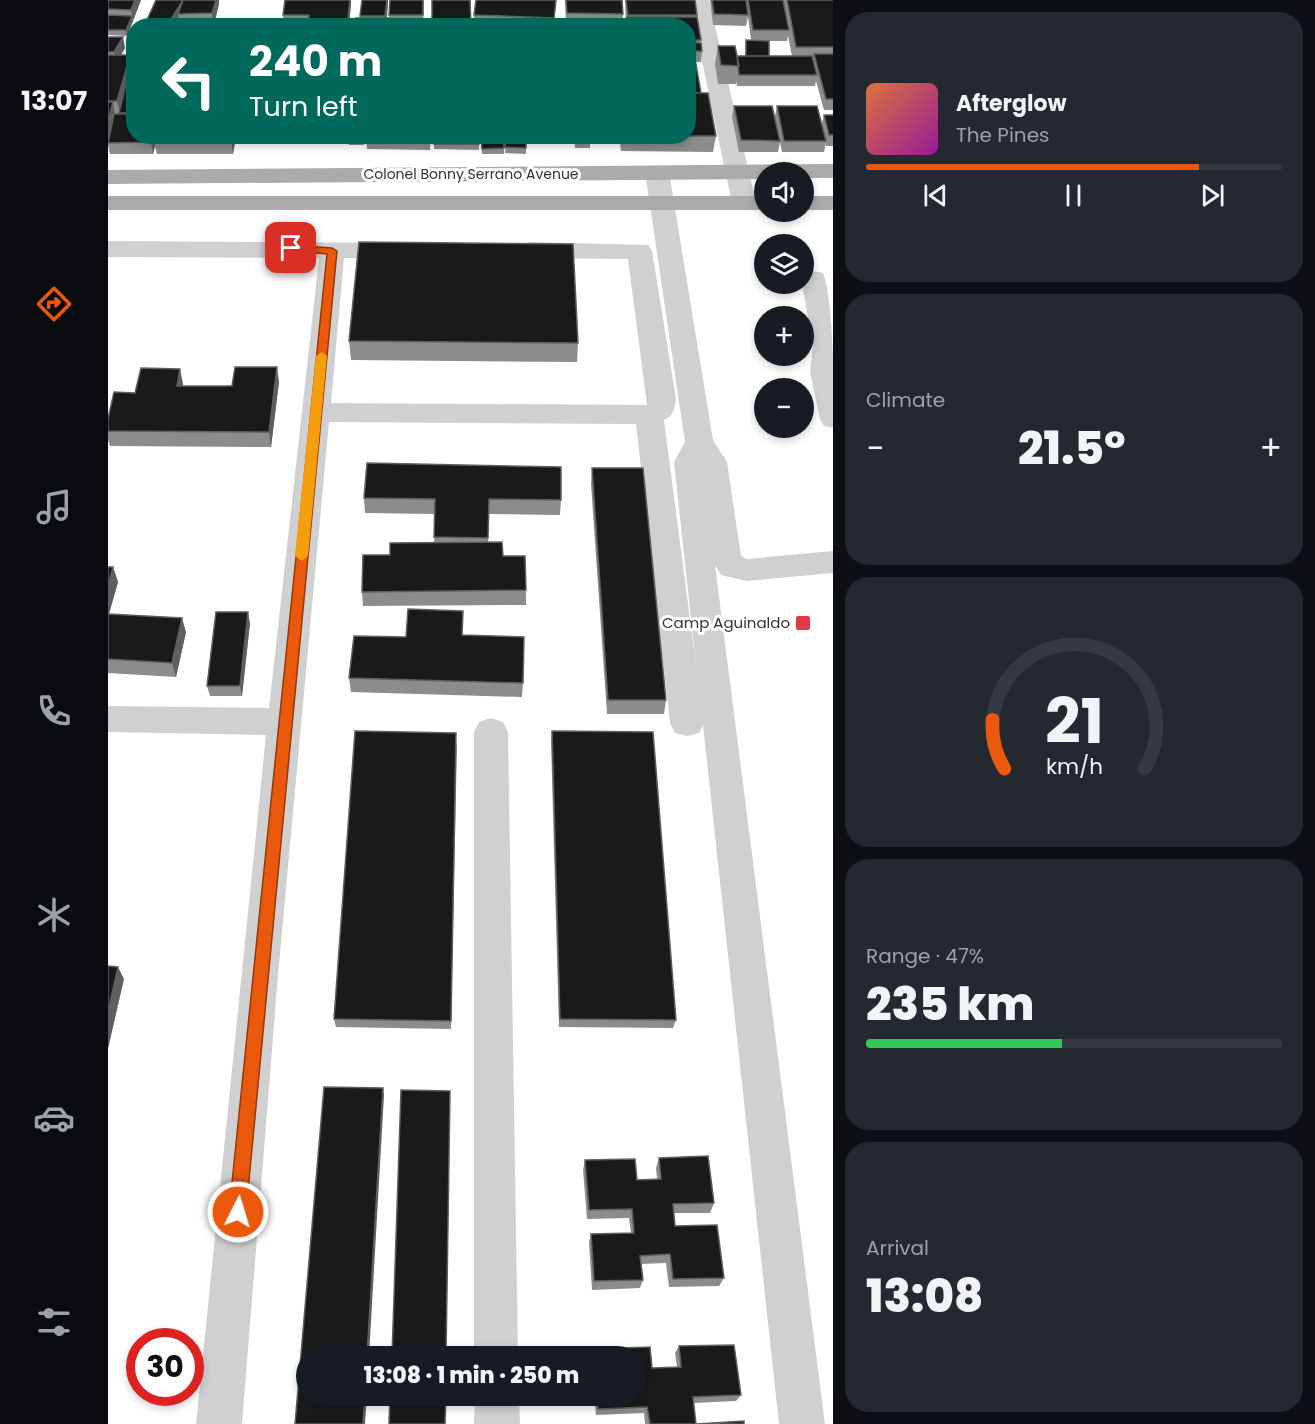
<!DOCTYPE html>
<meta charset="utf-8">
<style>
body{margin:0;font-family:Poppins,sans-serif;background:#242831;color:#f1f3f6;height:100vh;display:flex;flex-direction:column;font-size:22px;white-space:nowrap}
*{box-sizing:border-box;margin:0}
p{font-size:20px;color:#9ea1a6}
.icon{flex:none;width:33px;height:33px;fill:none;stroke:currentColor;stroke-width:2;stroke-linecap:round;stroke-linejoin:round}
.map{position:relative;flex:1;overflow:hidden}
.panel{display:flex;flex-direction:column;gap:12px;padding:12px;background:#0d0f14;width:482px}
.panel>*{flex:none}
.banner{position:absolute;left:18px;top:18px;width:570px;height:126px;border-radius:24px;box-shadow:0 3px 9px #0003;background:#00695c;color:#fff;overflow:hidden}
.buttons{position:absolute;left:646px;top:162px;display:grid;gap:12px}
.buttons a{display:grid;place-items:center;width:60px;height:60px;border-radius:50%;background:#171b24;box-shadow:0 3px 9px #0003;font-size:30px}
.speed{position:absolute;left:18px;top:1328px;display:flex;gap:12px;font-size:30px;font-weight:700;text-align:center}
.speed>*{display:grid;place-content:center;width:78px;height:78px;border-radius:50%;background:#171b24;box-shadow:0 3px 9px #0003;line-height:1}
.speed .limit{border:9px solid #d22;background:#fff;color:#111}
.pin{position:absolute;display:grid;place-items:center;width:51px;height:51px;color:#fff;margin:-26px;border-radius:12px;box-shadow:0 3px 9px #0006}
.me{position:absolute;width:66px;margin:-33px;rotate:5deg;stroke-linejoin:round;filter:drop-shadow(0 0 4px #0008)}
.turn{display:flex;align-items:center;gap:21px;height:126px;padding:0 24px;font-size:27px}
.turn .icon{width:78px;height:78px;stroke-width:2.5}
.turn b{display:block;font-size:42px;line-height:51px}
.big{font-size:45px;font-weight:800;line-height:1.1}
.panel .widget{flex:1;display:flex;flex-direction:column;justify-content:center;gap:9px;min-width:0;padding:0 21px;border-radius:24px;background:#242831}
.panel .dial{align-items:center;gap:0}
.dial svg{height:156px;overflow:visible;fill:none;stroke:#363941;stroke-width:7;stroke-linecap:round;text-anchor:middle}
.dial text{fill:#f1f3f6;stroke:none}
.song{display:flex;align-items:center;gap:18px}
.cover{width:72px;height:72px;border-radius:9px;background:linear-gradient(135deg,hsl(20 70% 55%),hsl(300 70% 35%))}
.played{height:6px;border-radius:3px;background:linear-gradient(90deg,#ea580c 80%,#363941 80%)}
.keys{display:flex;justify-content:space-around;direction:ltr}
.heat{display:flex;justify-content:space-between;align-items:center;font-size:33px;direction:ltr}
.charge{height:9px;border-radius:4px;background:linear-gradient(90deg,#34c759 47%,#363941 0)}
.trip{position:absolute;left:188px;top:1346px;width:351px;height:60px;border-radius:30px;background:#171b24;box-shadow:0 3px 9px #0003;font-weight:800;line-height:60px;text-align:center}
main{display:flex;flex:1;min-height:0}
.tab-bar{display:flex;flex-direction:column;width:108px;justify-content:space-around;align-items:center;background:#090b0e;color:#9ea1a6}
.tab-bar .icon{width:42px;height:42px}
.tab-bar .selected{color:#ea580c}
.tab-bar b{font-size:27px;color:#f1f3f6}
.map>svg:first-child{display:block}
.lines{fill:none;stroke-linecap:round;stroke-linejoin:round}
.minor{fill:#d0d0d0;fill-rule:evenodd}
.major{fill:#ababab;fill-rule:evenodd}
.wall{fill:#8c8c8c;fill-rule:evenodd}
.shaded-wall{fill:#5f5f5f}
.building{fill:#1a1a1a;stroke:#5f5f5f;stroke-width:1.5}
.route{fill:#ea580c;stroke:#983908;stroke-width:1.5}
.slow{fill:#f59e0b}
.poi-dot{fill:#e63946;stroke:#fff;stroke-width:2}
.labels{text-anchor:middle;stroke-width:6;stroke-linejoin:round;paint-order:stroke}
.far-street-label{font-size:14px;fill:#333;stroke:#fff}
.poi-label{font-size:15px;fill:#333;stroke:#fff;text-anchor:end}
</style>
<main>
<nav class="tab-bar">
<b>13:07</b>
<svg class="icon selected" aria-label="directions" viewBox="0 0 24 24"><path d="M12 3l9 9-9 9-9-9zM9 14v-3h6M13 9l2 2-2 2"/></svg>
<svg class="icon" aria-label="music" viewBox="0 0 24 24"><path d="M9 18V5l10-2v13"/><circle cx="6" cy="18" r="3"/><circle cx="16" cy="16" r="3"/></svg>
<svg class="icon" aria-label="phone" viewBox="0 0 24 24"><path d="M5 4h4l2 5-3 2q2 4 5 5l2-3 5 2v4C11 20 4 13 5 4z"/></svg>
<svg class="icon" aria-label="climate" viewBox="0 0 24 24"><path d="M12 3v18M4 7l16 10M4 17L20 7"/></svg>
<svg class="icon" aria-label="car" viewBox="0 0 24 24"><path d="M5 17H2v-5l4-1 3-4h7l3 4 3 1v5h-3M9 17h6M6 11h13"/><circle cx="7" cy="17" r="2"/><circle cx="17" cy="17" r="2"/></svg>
<svg class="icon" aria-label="filters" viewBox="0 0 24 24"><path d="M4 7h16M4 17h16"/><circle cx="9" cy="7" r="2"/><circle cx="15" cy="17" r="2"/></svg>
</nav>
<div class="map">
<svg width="726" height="1424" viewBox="0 0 726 1424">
<rect width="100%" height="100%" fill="#fff"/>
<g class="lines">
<path class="minor" d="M581 0H601L648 203 645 208 636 210 627 208 624 203Z
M549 165 557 167 561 172 605 440 619 462 633 556 639 559 726 551V573L639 581 613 575 607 565 717 1424H671L595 725 591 733 579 736 567 733 562 723 528 424 221 422 170 975 134 1424H88L158 735 0 732V706L161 708 211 258 0 257V241L295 243 304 245 308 251 304 257 295 259 236 258 223 403 539 405 520 259 422 258 413 255 409 250 413 245 422 242 540 245 544 251 568 399C566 409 566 416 556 420L588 665 566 462 577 442 537 172 541 167Z
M706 271 715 273C726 301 726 393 726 428L716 426 712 419 702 372 705 345 694 284 697 273Z
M383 718 395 722 400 732 410 1356H366V732L371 722Z
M367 1395H411L412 1424H366Z"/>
<path class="major" d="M726 164V178H696V172H657V179L0 184V170Z
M0 196H657V210H0Z
M696 196H726V210H696Z"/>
</g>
<path class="wall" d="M0 0H33L19 36 0 35Z
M48 0H111V4L106 24H72L71 20 68 26H40L39 20Z
M177 0H243L241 26H176L175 15Z
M280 0 279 18H253L252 16Z
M316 0 315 26H282L281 15Z
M448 0 446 26H366V15Z
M457 0H514L515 14 514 25 458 24Z
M517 0H587L593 40 592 43 594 51 593 62H587L593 93 608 136 605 152 513 151 511 136H580V26H518Z
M602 0H726V110H716L708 81 707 86H629L628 81V84H610L607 64 610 46 629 56H637L638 40H643L640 17 638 26 605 25ZM680 36 684 56H661V41H679Z
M0 37 17 48 13 55 23 63 26 59V136H128L125 154H49L47 146 45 154H2L0 145Z
M626 106 667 116 669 106 714 123 716 115H726V146H718V143L716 152H674L672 142 670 152H631L624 117Z
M175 136H217L216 140H176Z
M240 136H257L256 145H241Z
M258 136H323L322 150 259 149Z
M326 136H371V150L326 149Z
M373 136 396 148V154H374Z
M398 136H418V154L397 153Z
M421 136H460L421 137Z
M466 136H482V148H467Z
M241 341 470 343 469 362 243 360Z
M171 382 163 447 2 446 0 440V419L27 393 75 384V386H124Z
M484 468 558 700 556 714H499L483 484Z
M256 498 453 500 452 515 381 514 380 543 395 556 418 590V605L255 606 254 592 282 555 326 543 327 514 257 513Z
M0 567H5L10 582 1 614 78 632 68 677 0 673Z
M355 611V635L415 683 414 697 243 692 241 678 298 637Z
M142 623 134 696H102L99 686Z
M444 731 568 1020 565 1028 451 1027 443 741Z
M349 743 343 1029 228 1027 226 1019Z
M551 1158 606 1203 602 1213H566L567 1226 616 1278 611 1286 561 1287 558 1263 533 1264 535 1280 532 1288 484 1290 481 1242 483 1234 523 1233 521 1218 479 1219 475 1170 477 1160 529 1180 549 1179 548 1168Z
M626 1345 633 1395 628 1401 586 1403 588 1424 636 1421V1424H537L536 1413 488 1415 486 1395H528V1356H483L485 1349 542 1347 544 1368 569 1367 567 1353 571 1346Z"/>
<path class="shaded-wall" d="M27 0H33L25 21 23 10Z
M75 0 70 14 71 20 68 26H63L62 21Z
M108 0H111V4L106 24 104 13Z
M242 0H243V4L241 26H239Z
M279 0H280V3L278 26 277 16Z
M24 16 25 21 19 36 18 30Z
M15 37 17 48 8 63 6 52Z
M22 55 24 66 12 112 9 101Z
M5 102 7 113 0 141V121Z
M44 136H49L46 139 47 146 45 154 43 142Z
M123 136H128L125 154 123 139Z
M169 367 171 382 163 447 161 432Z
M72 369 75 384 72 401 69 386Z
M5 567 10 582 0 617V586Z
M140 612 142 623 134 696 132 686Z
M74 618 78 632 68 677 64 663Z
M10 967 16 979 0 1049V1012Z
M275 1088 276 1095 261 1356H259Z
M257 1395H259L257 1424H255Z"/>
<path class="building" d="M0 0H27L23 10 0 9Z
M48 0H75L62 21 39 20Z
M75 0H108L104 13 70 14Z
M177 0H242L239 26H200L201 15H175Z
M254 0H279L277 16H252Z
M282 0H315V15H281Z
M324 0H362L363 26H324Z
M368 0H448L446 18 366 15Z
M458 0H514L515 14 459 13Z
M518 0H587L589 15H520Z
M604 0H638L640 15 606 14Z
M640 0H675L681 30H645Z
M679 0H726V47H688Z
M0 15 24 16 18 30H0Z
M519 17H589L593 40H580V26H520Z
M248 18H281V26H247Z
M397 20 433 21 434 26H379V24H397Z
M0 37H15L6 52H0Z
M638 40 661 41V56H638Z
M580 43H593L594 51H580Z
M610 46H627L631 66 613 65Z
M580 54H586L593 93H580Z
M706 54H726V99H718Z
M0 55H22L9 101H0Z
M629 56H704L709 75H631Z
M24 59H26V113H11Z
M580 93H600L608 136H580Z
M0 102H5L0 121Z
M626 106H664L672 141 633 140Z
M669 106H709L718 141H676Z
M6 114H26V136H44L43 142 0 143Z
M716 115H726V135H721Z
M46 136H123V139H46Z
M326 136H371V144H326Z
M373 136H395L396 148 374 149Z
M398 136H418V148L397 147Z
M467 136H482L483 142H467Z
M251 242 465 244 470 343 241 341Z
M127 367H169L161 432 0 431V419L6 392 27 393 33 368 72 369 69 386H124Z
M259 463 453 467V500L381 499 380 538 326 537 327 499 256 498Z
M484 468H535L558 700H500Z
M394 542 395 556H417L418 590 254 592 255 555H282V543Z
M0 567H5L0 586Z
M300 609 355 611 354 635 416 637 415 683 241 678 246 636 298 637Z
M108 612H140L132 686H99Z
M0 614 74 618 64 663 0 659Z
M247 731 348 733 343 1021 226 1019Z
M444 731 545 732 568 1020 452 1019Z
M0 966 10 967 0 1012Z
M216 1087 275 1088 259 1356H198V1395H257L255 1424H187Z
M293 1090 342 1091 338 1356H284Z
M600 1156 606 1203 565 1204 567 1226 609 1225 616 1278 565 1279 562 1254 532 1256 535 1280 486 1281 483 1234 526 1233 524 1209 481 1210 477 1160 527 1159 529 1180 553 1179 551 1158Z
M626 1345 633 1395 585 1397 588 1424 636 1421V1424H542L539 1407 490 1409 489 1395H528V1356H486L485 1349 542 1347 544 1368 573 1367 571 1346Z
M282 1395H338L337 1424H281Z"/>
<path class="route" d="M183 245 224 248 229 251 138 1212 136 1218 130 1220 124 1218 121 1212 219 254 180 250 178 248Z"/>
<path class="slow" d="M214 352 219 356 200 556 194 561 187 556 208 356Z"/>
<rect class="poi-dot" x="687" y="615" width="16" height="16" rx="3"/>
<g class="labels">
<g class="far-street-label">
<text x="363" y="179">Colonel Bonny Serrano Avenue</text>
</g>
<g class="poi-label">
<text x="682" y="628">Camp Aguinaldo</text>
</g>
</g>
</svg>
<div class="buttons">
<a><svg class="icon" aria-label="sound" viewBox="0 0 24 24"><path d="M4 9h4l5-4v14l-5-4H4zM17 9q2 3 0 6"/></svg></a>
<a><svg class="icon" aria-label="layers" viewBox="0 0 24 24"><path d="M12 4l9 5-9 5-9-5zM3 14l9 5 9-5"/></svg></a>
<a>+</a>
<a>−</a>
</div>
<div class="speed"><div class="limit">30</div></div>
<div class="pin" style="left:183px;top:248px;background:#d93025"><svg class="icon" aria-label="arrive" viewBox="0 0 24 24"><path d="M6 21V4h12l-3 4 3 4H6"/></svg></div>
<svg class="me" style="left:130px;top:1212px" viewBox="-20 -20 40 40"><circle r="17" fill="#ea580c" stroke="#fff" stroke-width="3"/><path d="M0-11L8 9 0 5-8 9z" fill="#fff"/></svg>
<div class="trip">13:08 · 1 min · 250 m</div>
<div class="banner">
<div class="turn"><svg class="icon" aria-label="left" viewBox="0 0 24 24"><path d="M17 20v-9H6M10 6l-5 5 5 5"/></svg><div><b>240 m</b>Turn left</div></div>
</div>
</div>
<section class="panel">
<div class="widget">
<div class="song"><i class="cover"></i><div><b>Afterglow</b><p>The Pines</p></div></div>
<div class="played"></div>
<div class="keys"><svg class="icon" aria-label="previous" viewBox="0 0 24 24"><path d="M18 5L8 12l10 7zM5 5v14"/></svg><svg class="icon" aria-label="pause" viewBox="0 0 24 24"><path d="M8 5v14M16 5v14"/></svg><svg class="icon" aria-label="next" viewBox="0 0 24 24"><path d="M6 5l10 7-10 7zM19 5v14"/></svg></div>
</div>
<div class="widget"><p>Climate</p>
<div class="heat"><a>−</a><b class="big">21.5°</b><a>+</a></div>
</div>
<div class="widget dial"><svg viewBox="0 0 100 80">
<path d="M14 69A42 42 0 1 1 86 69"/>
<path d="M14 69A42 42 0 0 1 8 44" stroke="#ea580c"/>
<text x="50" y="56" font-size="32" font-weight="700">21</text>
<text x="50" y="72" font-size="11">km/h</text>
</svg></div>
<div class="widget"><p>Range · 47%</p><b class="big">235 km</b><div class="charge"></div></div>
<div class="widget"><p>Arrival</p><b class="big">13:08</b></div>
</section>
</main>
